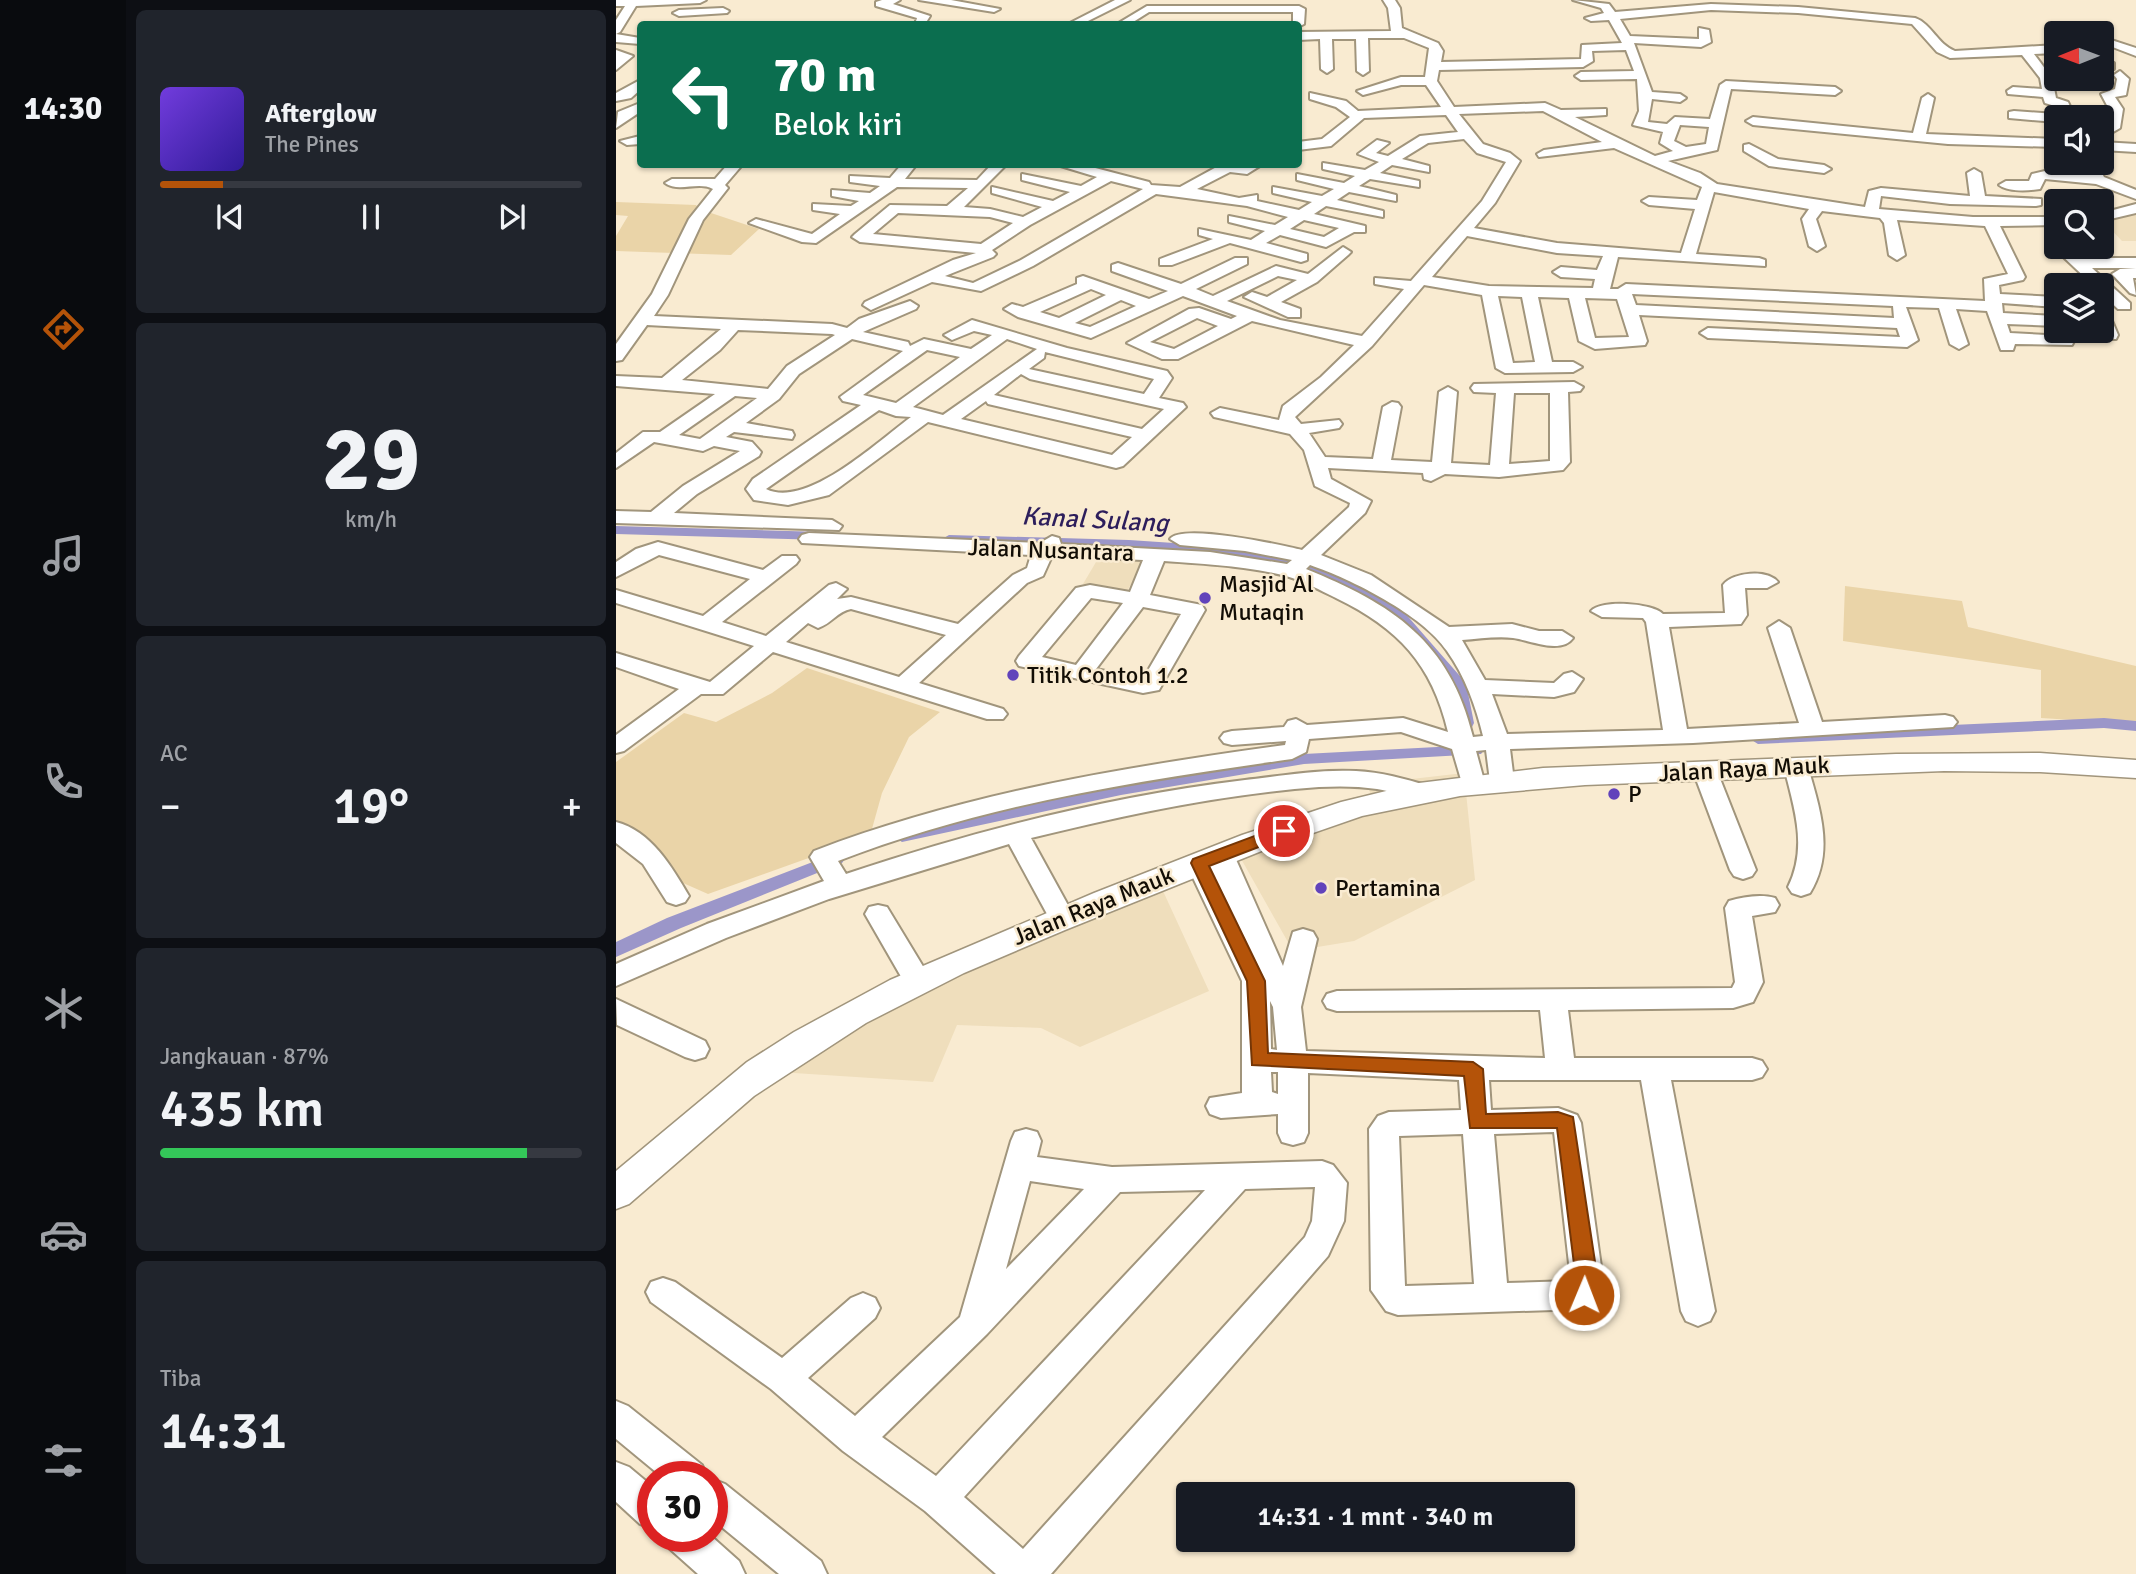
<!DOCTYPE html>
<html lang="id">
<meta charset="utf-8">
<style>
body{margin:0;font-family:Signika,sans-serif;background:#20242c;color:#f1f3f6;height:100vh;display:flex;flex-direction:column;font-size:26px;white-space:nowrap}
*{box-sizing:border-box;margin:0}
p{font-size:23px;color:#9ea1a6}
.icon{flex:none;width:38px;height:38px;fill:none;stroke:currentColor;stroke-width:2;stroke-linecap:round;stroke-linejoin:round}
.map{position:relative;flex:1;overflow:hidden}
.sheet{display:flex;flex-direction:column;gap:10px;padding:10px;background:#0d0f14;width:490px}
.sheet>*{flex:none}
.hud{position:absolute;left:21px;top:21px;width:665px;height:147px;border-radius:7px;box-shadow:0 2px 5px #0004;background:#0b6e4f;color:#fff;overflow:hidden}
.needle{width:46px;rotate:269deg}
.fabs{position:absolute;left:1428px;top:21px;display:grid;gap:14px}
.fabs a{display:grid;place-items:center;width:70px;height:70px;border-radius:7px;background:#171b24;box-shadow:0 2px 5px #0004;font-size:35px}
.speed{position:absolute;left:21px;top:1461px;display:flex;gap:14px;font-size:35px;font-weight:700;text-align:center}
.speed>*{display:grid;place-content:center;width:91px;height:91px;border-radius:50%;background:#171b24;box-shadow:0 2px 5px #0004;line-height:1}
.speed .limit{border:10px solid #d22;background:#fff;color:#111}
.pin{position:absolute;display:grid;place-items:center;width:60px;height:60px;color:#fff;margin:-30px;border:4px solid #fff;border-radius:50%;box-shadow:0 2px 7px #0007}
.me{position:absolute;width:77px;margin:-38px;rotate:1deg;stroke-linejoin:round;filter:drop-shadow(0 0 5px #0008)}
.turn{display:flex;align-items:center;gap:24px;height:147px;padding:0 21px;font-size:32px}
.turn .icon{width:91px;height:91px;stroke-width:2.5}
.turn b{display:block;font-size:49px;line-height:60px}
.big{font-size:52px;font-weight:600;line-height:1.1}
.sheet .card{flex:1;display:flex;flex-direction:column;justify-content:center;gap:10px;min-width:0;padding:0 24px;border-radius:10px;background:#20242c}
.sheet .dial{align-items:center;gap:0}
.dial b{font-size:91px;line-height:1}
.song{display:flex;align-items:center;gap:21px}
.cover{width:84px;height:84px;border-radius:10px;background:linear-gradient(135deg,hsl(260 70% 55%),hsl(250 70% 35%))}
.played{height:7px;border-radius:4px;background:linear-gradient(90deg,#b45309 15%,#363941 15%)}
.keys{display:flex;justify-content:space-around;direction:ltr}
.heat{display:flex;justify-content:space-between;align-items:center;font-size:38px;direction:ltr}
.charge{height:10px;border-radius:5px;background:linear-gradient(90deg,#34c759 87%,#363941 0)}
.trip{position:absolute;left:560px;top:1482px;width:399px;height:70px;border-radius:7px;background:#171b24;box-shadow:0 2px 5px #0004;font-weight:600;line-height:70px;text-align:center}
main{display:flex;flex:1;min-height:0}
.tab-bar{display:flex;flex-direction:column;width:126px;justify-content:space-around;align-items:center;background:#090b0e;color:#9ea1a6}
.tab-bar .icon{width:49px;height:49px}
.tab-bar .on{color:#b45309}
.tab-bar b{font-size:32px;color:#f1f3f6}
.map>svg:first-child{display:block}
.built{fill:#efdebc}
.green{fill:#ead4a8}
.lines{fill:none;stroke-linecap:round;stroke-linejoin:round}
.canal{fill:#9b96c9;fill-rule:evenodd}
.minor-casing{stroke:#a1957c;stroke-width:4}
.major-casing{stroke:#a1957c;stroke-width:3}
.minor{fill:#fff;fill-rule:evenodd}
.major{fill:#fff;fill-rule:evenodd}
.route{fill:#b45309;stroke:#753606;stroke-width:2}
.poi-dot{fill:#6143bb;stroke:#f9ebd1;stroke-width:2.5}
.labels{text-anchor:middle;stroke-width:5;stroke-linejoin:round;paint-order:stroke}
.street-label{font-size:24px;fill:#120d05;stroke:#f9ebd1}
.poi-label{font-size:24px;fill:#120d05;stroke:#f9ebd1;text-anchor:start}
.water-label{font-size:26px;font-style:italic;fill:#2d1e5c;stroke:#f9ebd1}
</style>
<main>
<nav class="tab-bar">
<b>14:30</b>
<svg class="icon on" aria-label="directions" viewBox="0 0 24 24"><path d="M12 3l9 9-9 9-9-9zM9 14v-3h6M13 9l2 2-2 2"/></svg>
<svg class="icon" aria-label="music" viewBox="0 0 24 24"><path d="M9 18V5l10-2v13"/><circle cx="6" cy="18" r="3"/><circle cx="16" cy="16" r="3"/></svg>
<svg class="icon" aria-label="phone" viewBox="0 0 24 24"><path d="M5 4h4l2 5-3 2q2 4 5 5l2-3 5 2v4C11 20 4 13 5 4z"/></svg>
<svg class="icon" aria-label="climate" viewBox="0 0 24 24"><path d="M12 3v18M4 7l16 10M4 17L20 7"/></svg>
<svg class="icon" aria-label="car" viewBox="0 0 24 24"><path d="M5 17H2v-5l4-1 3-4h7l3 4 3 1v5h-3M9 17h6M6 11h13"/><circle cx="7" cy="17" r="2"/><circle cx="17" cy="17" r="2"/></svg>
<svg class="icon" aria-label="filters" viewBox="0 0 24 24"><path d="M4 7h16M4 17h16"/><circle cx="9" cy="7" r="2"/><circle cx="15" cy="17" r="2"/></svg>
</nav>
<section class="sheet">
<div class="card">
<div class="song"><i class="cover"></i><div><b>Afterglow</b><p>The Pines</p></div></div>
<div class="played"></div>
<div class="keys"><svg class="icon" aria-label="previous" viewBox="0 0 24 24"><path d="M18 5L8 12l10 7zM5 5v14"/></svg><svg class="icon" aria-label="pause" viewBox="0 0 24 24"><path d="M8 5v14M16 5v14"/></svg><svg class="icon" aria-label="next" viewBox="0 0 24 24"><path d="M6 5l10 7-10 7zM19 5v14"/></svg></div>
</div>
<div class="card dial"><b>29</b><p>km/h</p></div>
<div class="card"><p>AC</p>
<div class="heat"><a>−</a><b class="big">19°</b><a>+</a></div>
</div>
<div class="card"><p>Jangkauan · 87%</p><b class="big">435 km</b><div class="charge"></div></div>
<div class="card"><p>Tiba</p><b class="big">14:31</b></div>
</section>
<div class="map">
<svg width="1520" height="1574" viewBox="0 0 1520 1574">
<rect width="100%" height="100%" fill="#f9ebd1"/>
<path class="built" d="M1520 212V241H1506L1487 221Z
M483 557 531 558 511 591 467 584Z
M848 773 859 880 738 941 677 951 624 857 547 891 593 991 464 1047 425 1028 341 1025 317 1082 147 1071 252 1003 755 797 752 784Z"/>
<path class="green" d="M0 202 80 205 83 209 143 229 115 255 0 251V236L12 216 0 215Z
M1229 586 1346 601 1352 627 1520 666V724L1425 718V670L1227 641Z
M191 668 324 712 293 737 266 793 254 836 92 894 49 875 0 827V762L68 713 100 722 156 693Z"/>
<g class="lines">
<path class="canal" d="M0 526 207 532 214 536 207 540 0 534Z
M333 535 513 540 603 546 672 556 749 589 788 612 850 683 858 723 856 727H844L834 684 778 618 739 595 664 563 603 554 513 548 328 542 326 539Z
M1488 718 1520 721V731L1488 728 1142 744 1134 739 1142 734Z
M859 745 865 746 868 750 865 754 688 764 505 795 286 842 277 836 286 830 505 783 688 754Z
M220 853 226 855 229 859 226 863 65 928 0 957V942L51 918Z"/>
<defs>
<path id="minor" d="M0 0H90L84 3 20 6 4 32 0 34V20L9 6H0Z
M266 0H284L277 4 314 16 309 24H299L301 18 260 6V2Z
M303 0H335L384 9 378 12Z
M499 0H514L466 24H452Z
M767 0H779L784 8 786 28 822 43 827 51 825 62 965 59 966 45 1006 43 993 20 975 21 969 18 988 13 985 8 957 0 993 4 999 12 1095 4 1182 7 1299 18C1316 24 1321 44 1339 51L1440 45V53L1418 54 1436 78 1440 98 1452 102 1459 117H1447L1442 107 1429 103 1427 97 1392 94 1391 91 1397 87 1426 89 1424 78 1406 55 1334 58 1321 52 1296 24 1182 13 1095 10 1004 19 1014 36 1083 39V28L1093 30 1095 42 1085 47 1018 43 1036 92 1064 94 1070 98 1064 102 1036 99 1032 122 1051 124 1059 117 1094 119 1104 85 1110 81 1219 87 1225 91 1219 95 1115 89 1101 150 1052 161 1084 173 1101 184 1249 207 1253 191 1265 188 1354 196 1351 173 1358 169 1365 173 1369 196 1425 199V205L1420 206 1334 204 1265 196 1263 209 1357 217H1440V225L1384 226 1409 277 1407 280 1383 285 1384 294 1440 297V307L1386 303 1387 313 1440 316V326L1391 324 1394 333 1450 336 1458 341 1456 345 1399 344 1397 350H1385L1371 311 1340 309 1352 344 1343 349 1334 344 1323 308 1290 307 1302 340 1291 347 1092 338 1084 333 1092 328 1284 337 1281 328 1023 315 1031 341 1029 345 979 349 963 341 953 298 922 297 936 362H957L966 367 957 372 889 373 880 368 866 295 808 285 756 346 679 417 685 424 723 420 726 424 723 428 693 433 709 457 757 459 767 407 776 402 782 403 785 407 775 460 816 462 823 392 832 387 841 392 835 463 874 465 880 393 858 392 855 388 858 384 958 382 967 387 964 391 952 392 954 462 947 470 883 477 829 474 815 481 808 479 807 473 712 468 715 479 755 501 749 513 705 555 755 575 833 627 896 624 923 631H946L957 638C945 655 913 640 897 638 881 636 862 639 846 640L869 680 938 683 948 674 956 672 967 679 958 692 938 697 876 694 891 734 1047 730 1030 622 1027 618 986 617 975 611C985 599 1037 603 1047 614L1109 613 1107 585C1117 572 1151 569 1162 582L1151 588H1129L1131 615 1125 624 1053 627 1071 729 1183 723 1152 628 1163 621 1174 628 1206 722 1329 715 1337 717 1341 722 1337 727 1077 743 894 749 898 781 895 787H877L874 781 870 750 860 751 869 784 866 790H848L836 749 785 732 693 739 690 752 676 759C521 781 369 804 222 861L230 874C358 831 494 796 629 780 665 776 703 769 740 771 765 772 789 779 813 786L816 792 813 798C796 802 778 791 761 789 742 786 722 786 703 787 605 794 509 815 415 838L459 918 455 925 446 927 437 925 393 844 213 899 110 938 0 986V964L91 924 208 881 194 857 198 851C350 793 508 767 669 745L670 741 616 745 608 743 604 738 608 733 616 731 668 727 672 721 680 719 691 725 787 718 832 732C816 664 782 628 720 598 704 590 687 581 670 576 631 566 588 564 548 561L534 595 586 605 589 610 543 690 527 693 403 666 400 661 403 656 460 588 474 585 514 592 527 560 436 556 427 576 411 583 303 683 387 709 391 714 387 719H371L157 652 107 694H85L8 751 0 753V735L63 689 0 667V653L94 682 138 646 0 603V590L87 616 134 579 43 555 0 577V562L20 549 42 542 147 570 166 556H180L183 560 180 564 106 622 150 636 213 585 220 583 231 589 221 599 235 597 342 624 397 575 411 568 415 555 186 543 183 539 186 535 193 533 424 543 436 536 443 538 445 544 594 552 671 564 676 560 629 551 564 545 554 539C566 523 665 545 686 550L733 507 734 503 699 486 688 450 674 434 598 417 595 413 604 408 663 420 667 406 705 377 738 345 636 321 562 359H546L511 343 573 309 583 308 615 319 621 316 567 296 475 338 402 317 388 309 396 304 407 307 461 284V278L467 276 533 299 552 291 496 271V265L502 263 565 284 619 258H631V264L580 289 597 296 660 266 692 274 727 247 735 252 732 255 701 282 665 302 684 309V317H672L628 297 636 292 651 297 681 280 662 276 611 301 664 320 746 336 788 289 759 284V278L795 281 866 201 890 162 861 153 848 139 812 143 786 159 813 166V172L776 165 764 173 803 181V187L754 179 743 186 780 195V201L733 192 721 200 767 211V217L710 206 698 214 749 226V232H738L710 247 664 235 650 243 691 254V260L685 262 614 243 556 265H544V259L597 239 583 235V229L635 240 649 231 613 222V216L659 225 672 217 631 206 540 194 417 266 365 291 316 282 255 310 247 305 249 302 337 260 360 253 244 242 236 237 239 234 274 205 331 206 352 188 281 187 200 243 186 242 133 223 140 219 196 234 224 214 197 210V204L235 206 243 201 216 196V190L254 193 264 186 234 182V176L274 178 286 164H301L289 179 361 180 376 164H391L348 207 374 209 407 217 426 207 376 193V187L437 201 454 192 406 180V174L465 186 481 177 438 164H464L533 182 535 185 564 187 606 164H647L631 174 614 172 581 189 623 198 641 195V201L683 210 696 202 657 193V187L706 196 718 189 681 180V174L728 183 739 176 707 169V163L749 170 763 162 742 154 761 140 773 143 760 153 772 156 804 136 842 132 830 115 748 118 715 146 682 150V142L706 139 734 117 720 107 694 99V93L730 101 742 111 825 107 810 85H785L747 95 741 91 785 77H809L813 48 788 38H752L753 71 747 75 741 71 740 39H716L717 69 711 73 705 69 704 39 682 40V32L775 31 772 8ZM1010 50 1018 71 965 72 959 76 965 80 1021 79 1023 111 1017 125 1047 132 1044 143 1057 151 1039 156 959 117 990 115V109L945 110 929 103 838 107 821 81 823 70 967 67 977 61 976 51ZM927 111 986 142 928 150 921 154 923 157 998 148 1086 187 1081 200 1033 197 1026 201 1033 205 1079 209 1065 253 941 243 858 228 879 203 904 161 894 153 867 144 843 114ZM1064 125 1093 127 1090 144 1070 147 1058 141ZM495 181 527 189 405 260 357 283 329 276 377 257 380 254 376 250 414 225ZM1098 192 1193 209 1186 219 1193 246 1201 251 1209 246 1200 219 1206 211 1264 218 1268 223 1273 255 1281 260 1289 255 1281 220 1369 226 1392 274 1368 279 1369 301 1010 284 1002 289H994L1002 257 1149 266V260L1143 258 1080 254ZM282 213 374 217 397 223 365 244 257 234ZM688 220 723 228 708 237 674 229ZM851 236 941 253 987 256 981 270 945 267 937 272 945 277 979 279 977 288 873 286 816 277ZM475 289 490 295 443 318 424 312ZM1016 294 1277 306 1278 318 1020 305ZM882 296 906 297 919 362 897 363ZM969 298 1001 299 1013 337 979 338ZM505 300 520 306 474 327 459 323ZM581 318 602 326 558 349 534 342ZM898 393H934V461L893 464ZM694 565C735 579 807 615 831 651 849 676 860 707 867 736L857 737C834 641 776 604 690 569ZM475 598 507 603 460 665 426 657ZM527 607 565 614 527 679 480 669ZM235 609 330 635 283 677 170 642 192 623 202 628C215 624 222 611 235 609Z
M531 6H683L689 9 688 24 682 27V24H677V12H533L514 24H501Z
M107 8 113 11 111 13 63 16 57 13 63 10Z
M0 34 24 38V44L0 42Z
M1486 37 1520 48V56L1486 43Z
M0 50 17 56 0 70Z
M1486 57 1498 63V69L1486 72Z
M1504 71 1513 79 1510 95 1499 97 1507 109 1504 128 1497 132H1486V124H1491L1493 109 1485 94 1499 89 1501 79 1498 75Z
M24 80V90L15 98 0 101V93Z
M1312 94 1318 98 1310 134 1440 139V147L1332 144 1137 125 1130 121 1137 117 1297 133 1306 98Z
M24 103V112L0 128 2 112Z
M1398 111 1440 114 1446 117H1440V122L1393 118V112Z
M24 136V144L11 145 4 141Z
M1486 142 1520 144V152L1486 150Z
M1133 144 1162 159 1208 165 1215 169 1208 173 1153 166 1128 151V145Z
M1476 163 1481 164 1488 177 1520 190V199L1480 184 1429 179 1424 189C1412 191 1392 192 1383 185L1390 181H1413L1416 174 1429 171 1473 175 1469 167Z
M112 164H127L109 185 112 188 87 220 52 295 38 316 216 324 231 328 243 319 294 301 302 306 300 309 247 332 292 342 294 346 308 339 355 349 376 335 358 331 336 340 328 335 356 320 451 348 551 371 556 378 543 398 567 403 570 407 507 466 500 468 312 422 213 495 172 505 138 500 130 489 137 479 245 405 227 401 224 397 287 351 236 339 183 374 163 399 130 423 176 431 178 435 176 439 118 432 110 437 136 442 145 452 143 456 81 494 58 513 216 520 226 526 223 530 0 523V511L35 512 67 486 124 451 98 446 87 451 38 442 0 468V453L27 432H44L99 394 0 386V376L46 378 105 329 31 325 6 360 0 361V344L36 294 73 219 97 189C82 181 62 193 49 183L56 179H99ZM122 330 216 334 219 335 171 366 152 389 66 380 104 350ZM391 339 421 349 327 415 297 407ZM311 350 344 357 280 403 247 395ZM429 352 538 379 528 394 413 369 428 358ZM405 374 414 379 548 409 526 429 378 395ZM119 396 141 398 84 439 63 435ZM370 401 372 404 516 437 496 455 345 419ZM263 410 280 416 295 417C262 441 191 509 150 489Z
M1520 204V213L1486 221V213Z
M1440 244V247H1454L1466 258H1520V268H1476L1514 303V309H1502L1486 294V285H1477L1440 250 1437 247Z
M1520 268V278H1517L1520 295 1514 293 1496 274 1504 269Z
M1486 311 1494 316 1502 335 1500 339H1488L1484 331Z
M1180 759 1189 762 1192 767C1204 810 1219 852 1194 893L1185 896 1176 893 1172 887C1192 847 1178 808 1168 767L1171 762Z
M1089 763 1098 766 1101 771 1140 870 1136 876 1127 879 1118 876 1114 870 1077 771 1080 766Z
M0 822C35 831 56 867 73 896L69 902 60 905 51 902 27 864 0 843Z
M605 846 614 849 618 855 667 966 677 932 687 929 697 932 701 939 685 1007 690 1051 929 1058 924 1010 721 1011 711 1008 707 1001 711 994 721 991 1116 988 1119 982 1109 908 1113 901C1127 897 1145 894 1159 898L1163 905 1159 912 1136 916 1147 982 1137 1002 1117 1008 952 1010 958 1058H1136L1146 1061 1151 1069 1146 1077 1136 1080H1055L1099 1311 1094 1321 1082 1326 1070 1321 1065 1311 1025 1080H873L875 1110 942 1108 961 1115 965 1123 988 1288 980 1305 968 1309 782 1315 770 1311 755 1290 753 1129 762 1116 773 1112 845 1110 843 1080 692 1073V1133L688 1142 677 1145 666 1142 662 1133V1114L605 1118 594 1114 590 1106 594 1098 626 1093V981L570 863 574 857 583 854 592 857 595 861 592 855 596 849ZM654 1001 657 1007 661 1050 655 1049ZM655 1072H662V1094L656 1092ZM938 1132 955 1281 891 1283 878 1134ZM847 1134 858 1284 789 1286 783 1136Z
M262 905 271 907 311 973 315 980 311 987 301 990 291 987 249 914 253 907Z
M0 999 89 1041 93 1049 89 1057 79 1060 69 1057 1 1025Z
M410 1129 421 1132 425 1141 421 1157 496 1167 706 1161 717 1165 731 1183 728 1221 712 1256 435 1574H380L309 1511 227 1451 155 1389 35 1302 30 1292 35 1282 47 1278 59 1282 166 1358 235 1298 247 1293 259 1298 264 1308 259 1318 192 1378 239 1416 344 1317 395 1141 399 1132ZM414 1181 468 1189 390 1269ZM699 1187 696 1221 689 1237 407 1549 348 1497 629 1189ZM589 1190 320 1476 266 1437 371 1334 504 1192Z
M0 1401 12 1406 86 1465 91 1477H46L0 1439Z
M0 1462 13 1467 37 1487V1529L24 1524 0 1502Z
M96 1479 109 1484 205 1561 211 1574H163L96 1519Z
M49 1536H95L123 1561 129 1574H82L54 1549Z"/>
<path id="major" d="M1424 753 1520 760V778L1424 772 1328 771 969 785 844 796 746 816 648 850 449 930 348 973 250 1023 138 1096 13 1204 0 1209V1171L131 1062 178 1032 274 980 478 893 626 835 725 802 803 783 927 768 1280 754Z"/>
</defs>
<use href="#minor" class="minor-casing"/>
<use href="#major" class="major-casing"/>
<use href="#minor" class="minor"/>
<use href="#major" class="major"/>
</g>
<path class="route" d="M668 825 677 831 674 835 593 866 649 981 652 1053 857 1062 867 1069 870 1114 942 1112 957 1117 983 1288 976 1302 968 1305 961 1302 958 1295 961 1288 941 1128H854L848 1076 636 1065 631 981 575 863 577 859Z"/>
<g class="poi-dot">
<circle cx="589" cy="598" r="7"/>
<circle cx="397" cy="675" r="7"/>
<circle cx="998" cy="794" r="7"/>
<circle cx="705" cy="888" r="7"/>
</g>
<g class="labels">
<g class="street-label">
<text transform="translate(435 550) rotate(2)" y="8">Jalan Nusantara</text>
<text transform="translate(1128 769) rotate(-3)" y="8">Jalan Raya Mauk</text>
<text transform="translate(477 906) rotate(-22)" y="8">Jalan Raya Mauk</text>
</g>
<g class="poi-label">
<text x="603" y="592">Masjid Al<tspan x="603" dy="28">Mutaqin</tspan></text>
<text x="411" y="683">Titik Contoh 1.2</text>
<text x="1012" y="802">P</text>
<text x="719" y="896">Pertamina</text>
</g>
<g class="water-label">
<text transform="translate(479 519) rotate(3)" y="9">Kanal Sulang</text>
</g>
</g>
</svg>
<div class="fabs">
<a><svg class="needle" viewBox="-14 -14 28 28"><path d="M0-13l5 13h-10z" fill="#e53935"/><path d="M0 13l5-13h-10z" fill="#9ea1a6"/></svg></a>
<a><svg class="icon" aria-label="sound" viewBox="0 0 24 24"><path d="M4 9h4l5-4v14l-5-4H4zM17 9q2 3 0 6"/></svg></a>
<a><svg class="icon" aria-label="search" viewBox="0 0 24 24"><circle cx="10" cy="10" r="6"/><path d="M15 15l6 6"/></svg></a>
<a><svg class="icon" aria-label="layers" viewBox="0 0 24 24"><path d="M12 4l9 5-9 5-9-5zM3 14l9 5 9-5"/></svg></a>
</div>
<div class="speed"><div class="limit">30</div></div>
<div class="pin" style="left:668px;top:831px;background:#d93025"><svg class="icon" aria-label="arrive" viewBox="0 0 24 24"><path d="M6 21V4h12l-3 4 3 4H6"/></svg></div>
<svg class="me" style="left:968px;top:1295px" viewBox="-20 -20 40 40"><circle r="17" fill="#b45309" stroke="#fff" stroke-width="3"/><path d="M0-11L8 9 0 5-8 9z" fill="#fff"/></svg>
<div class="trip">14:31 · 1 mnt · 340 m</div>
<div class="hud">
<div class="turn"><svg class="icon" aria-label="left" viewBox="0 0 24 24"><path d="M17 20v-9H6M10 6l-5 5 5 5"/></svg><div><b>70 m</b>Belok kiri</div></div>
</div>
</div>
</main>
